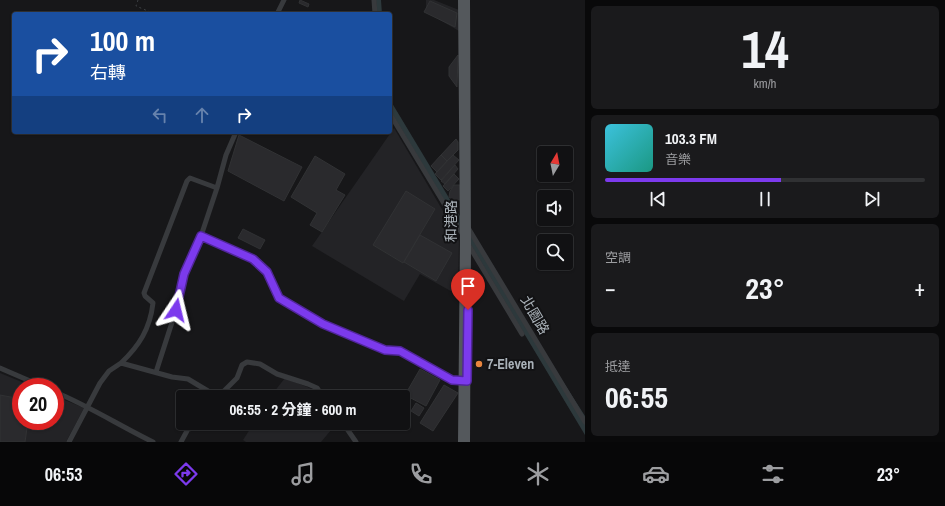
<!DOCTYPE html>
<html lang="zh-TW">
<meta charset="utf-8">
<style>
body{margin:0;font-family:"Archivo Narrow","Noto Sans TC",sans-serif;background:#1a1a1c;color:#f1f3f6;height:100vh;display:flex;flex-direction:column;font-size:15px;white-space:nowrap}
*{box-sizing:border-box;margin:0}
p{font-size:13px;color:#9c9da0}
.icon{flex:none;width:22px;height:22px;fill:none;stroke:currentColor;stroke-width:2;stroke-linecap:round;stroke-linejoin:round}
.map{position:relative;flex:1;overflow:hidden}
.panel{display:flex;flex-direction:column;gap:6px;padding:6px;background:#09090a;width:360px}
.panel>*{flex:none}
.banner{position:absolute;left:12px;top:12px;width:380px;height:122px;border-radius:4px;box-shadow:0 1px 3px #0004,0 0 0 1px #303133;background:#1a4fa0;color:#fff;overflow:hidden}
.needle{width:26px;rotate:10deg}
.tools{position:absolute;left:537px;top:146px;display:grid;gap:8px}
.tools a{display:grid;place-items:center;width:36px;height:36px;border-radius:4px;background:#111113;box-shadow:0 1px 3px #0004,0 0 0 1px #303133;font-size:20px}
.speed{position:absolute;left:12px;top:378px;display:flex;gap:8px;font-size:20px;font-weight:700;text-align:center}
.speed>*{display:grid;place-content:center;width:52px;height:52px;border-radius:50%;background:#111113;box-shadow:0 1px 3px #0004,0 0 0 1px #303133;line-height:1}
.speed .limit{border:6px solid #d22;background:#fff;color:#111}
.pin{position:absolute;display:grid;place-items:center;width:34px;height:34px;color:#fff;margin:-41px -17px;border-radius:50% 50% 50% 0;rotate:-45deg;box-shadow:0 0 4px #0007}
.pin .icon{rotate:45deg}
.me{position:absolute;width:44px;margin:-22px;rotate:10deg;stroke-linejoin:round;filter:drop-shadow(0 0 3px #0008)}
.turn{display:flex;align-items:center;gap:14px;height:84px;padding:0 12px;font-size:18px}
.turn .icon{width:52px;height:52px;stroke-width:2.5}
.turn b{display:block;font-size:28px;line-height:34px}
.lanes{display:flex;align-items:center;height:38px;padding:0 12px;background:#0003;justify-content:center;gap:20px;direction:ltr}
.lanes .off{opacity:.35}
.big{font-size:30px;font-weight:700;line-height:1.1}
.panel .widget{flex:1;display:flex;flex-direction:column;justify-content:center;gap:6px;min-width:0;padding:0 14px;border-radius:6px;background:#1a1a1c}
.panel .dial{align-items:center;gap:0}
.dial b{font-size:52px;line-height:1}
.song{display:flex;align-items:center;gap:12px}
.cover{width:48px;height:48px;border-radius:6px;background:linear-gradient(135deg,hsl(190 70% 55%),hsl(170 70% 35%))}
.played{height:4px;border-radius:2px;background:linear-gradient(90deg,#7c3aed 55%,#303133 55%)}
.keys{display:flex;justify-content:space-around;direction:ltr}
.heat{display:flex;justify-content:space-between;align-items:center;font-size:22px;direction:ltr}
.trip{position:absolute;left:176px;top:390px;width:234px;height:40px;border-radius:4px;background:#111113;box-shadow:0 1px 3px #0004,0 0 0 1px #303133;font-weight:700;line-height:40px;text-align:center}
.menu{display:flex;height:64px;justify-content:space-around;align-items:center;background:#070708;color:#9c9da0}
.menu .icon{width:28px;height:28px}
.menu .current{color:#7c3aed}
.menu b{font-size:18px;color:#f1f3f6}
main{display:flex;flex:1;min-height:0}
.map>svg:first-child{display:block}
.built{fill:#232326}
.water{fill:#2d393c}
.building{fill:#2a2a2d;stroke:#313234}
.lines{fill:none;stroke-linecap:round;stroke-linejoin:round}
.path{stroke:#3e4144;stroke-width:1;stroke-dasharray:2 3;stroke-linecap:butt}
.minor{stroke:#383a3d;stroke-width:5}
.major{stroke:#54585c;stroke-width:6}
.route-casing{stroke:#51269a;stroke-width:10}
.route{stroke:#7c3aed;stroke-width:7}
.poi-dot{fill:#e9853e;stroke:#121214;stroke-width:1.5}
.labels{text-anchor:middle;stroke-width:4;stroke-linejoin:round;paint-order:stroke}
.street-label{font-size:14px;fill:#a9b1b8;stroke:#121214}
.poi-label{font-size:14px;font-weight:bold;fill:#a9b1b8;stroke:#121214;text-anchor:start}
</style>
<main>
<div class="map">
<svg width="585" height="442" viewBox="0 0 585 442">
<rect width="100%" height="100%" fill="#171719"/>
<path class="built" d="M426 0H434L459 10V31L426 12Z
M394 128 459 238 458 295 420 274 404 301 312 246Z
M0 373 34 387H21V421H55V396L84 408 66 442H0Z
M285 378 312 389 319 397H270Z
M254 423H337L321 442H246L243 440Z"/>
<path class="water" d="M376 0H381L382 14H377Z
M390 84 392 103 505 291 585 416V435L390 110Z"/>
<path class="building" d="M300 0 309 4 308 7 299 3Z
M430 1 457 13 455 27 424 12Z
M458 55 457 87 449 76V67Z
M239 135 302 167 284 201 228 171Z
M456 139 458 142V150L447 161 441 155Z
M441 155 447 161 437 172 431 166Z
M453 155 459 160 441 180 435 174Z
M315 156 345 174 336 190 345 195 322 232 310 225 317 213 291 197Z
M455 165 458 169 445 184 441 181Z
M454 174 459 179 448 191 443 186Z
M454 185H460V200H453L449 197 450 191Z
M406 191 435 209 403 263 373 245Z
M243 229 265 240 260 249 238 238Z
M420 235 452 253 436 281 404 262Z
M420 369 440 380 426 406 405 395Z
M444 385 458 393 433 431 420 423Z
M0 395 21 399V421H28L25 442H0Z
M416 403 424 408 419 416 411 411Z"/>
<g class="lines">
<path class="path" d="M138 0 136 6 155 14"/>
<path class="minor" d="M374 0 375 14
M277 14 284 0
M390 114 463 235
M467 226 585 422
M201 236 217 188
M468 244 522 334
M121 363C139 346 150 329 153 303L145 296 144 293 187 181 190 178 217 188 226 155 236 132
M0 368 44 387
M156 372 176 310 184 274 201 236 253 259 267 272 279 298 323 324 385 350 400 351 452 380 464 381
M55 392C89 406 120 426 153 442
M218 397 237 378 242 365 247 362 260 364 277 374 308 384 317 388 323 397
M343 423 356 442
M69 442 100 383 109 371 121 363 172 377 188 379 218 397
M181 442 188 429 200 427 204 423"/>
<path class="major" d="M461 442 463 235 461 0
M467 442 468 244 467 0"/>
</g>
<g class="lines">
<defs>
<path id="route" d="M176 310 184 274 201 236 253 259 267 272 279 298 323 324 385 350 400 351 452 380 467 381 468 310"/>
</defs>
<use href="#route" class="route-casing"/>
<use href="#route" class="route"/>
</g>
<circle class="poi-dot" cx="479" cy="364" r="4"/>
<g class="labels">
<g class="street-label">
<text transform="translate(451 221) rotate(-90)" y="5">和港路</text>
<text transform="translate(535 315) rotate(60)" y="5">北園路</text>
</g>
<g class="poi-label">
<text x="487" y="369">7-Eleven</text>
</g>
</g>
</svg>
<div class="tools">
<a><svg class="needle" viewBox="-14 -14 28 28"><path d="M0-13l5 13h-10z" fill="#e53935"/><path d="M0 13l5-13h-10z" fill="#9c9da0"/></svg></a>
<a><svg class="icon" aria-label="sound" viewBox="0 0 24 24"><path d="M4 9h4l5-4v14l-5-4H4zM17 9q2 3 0 6"/></svg></a>
<a><svg class="icon" aria-label="search" viewBox="0 0 24 24"><circle cx="10" cy="10" r="6"/><path d="M15 15l6 6"/></svg></a>
</div>
<div class="speed"><div class="limit">20</div></div>
<div class="pin" style="left:468px;top:310px;background:#d93025"><svg class="icon" aria-label="arrive" viewBox="0 0 24 24"><path d="M6 21V4h12l-3 4 3 4H6"/></svg></div>
<svg class="me" style="left:176px;top:310px" viewBox="-20 -20 40 40"><path d="M0-17L14 15 0 8-14 15z" fill="#7c3aed" stroke="#fff" stroke-width="4"/></svg>
<div class="trip">06:55 · 2 分鐘 · 600 m</div>
<div class="banner">
<div class="turn"><svg class="icon" aria-label="right" viewBox="0 0 24 24"><path d="M7 20v-9h11M14 6l5 5-5 5"/></svg><div><b>100 m</b>右轉</div></div>
<div class="lanes"><svg class="icon off" aria-label="left" viewBox="0 0 24 24"><path d="M17 20v-9H6M10 6l-5 5 5 5"/></svg><svg class="icon off" aria-label="ahead" viewBox="0 0 24 24"><path d="M12 20V5M6 11l6-6 6 6"/></svg><svg class="icon" aria-label="right" viewBox="0 0 24 24"><path d="M7 20v-9h11M14 6l5 5-5 5"/></svg></div>
</div>
</div>
<section class="panel">
<div class="widget dial"><b>14</b><p>km/h</p></div>
<div class="widget">
<div class="song"><i class="cover"></i><div><b>103.3 FM</b><p>音樂</p></div></div>
<div class="played"></div>
<div class="keys"><svg class="icon" aria-label="previous" viewBox="0 0 24 24"><path d="M18 5L8 12l10 7zM5 5v14"/></svg><svg class="icon" aria-label="pause" viewBox="0 0 24 24"><path d="M8 5v14M16 5v14"/></svg><svg class="icon" aria-label="next" viewBox="0 0 24 24"><path d="M6 5l10 7-10 7zM19 5v14"/></svg></div>
</div>
<div class="widget"><p>空調</p>
<div class="heat"><a>−</a><b class="big">23°</b><a>+</a></div>
</div>
<div class="widget"><p>抵達</p><b class="big">06:55</b></div>
</section>
</main>
<nav class="menu">
<b>06:53</b>
<svg class="icon current" aria-label="directions" viewBox="0 0 24 24"><path d="M12 3l9 9-9 9-9-9zM9 14v-3h6M13 9l2 2-2 2"/></svg>
<svg class="icon" aria-label="music" viewBox="0 0 24 24"><path d="M9 18V5l10-2v13"/><circle cx="6" cy="18" r="3"/><circle cx="16" cy="16" r="3"/></svg>
<svg class="icon" aria-label="phone" viewBox="0 0 24 24"><path d="M5 4h4l2 5-3 2q2 4 5 5l2-3 5 2v4C11 20 4 13 5 4z"/></svg>
<svg class="icon" aria-label="climate" viewBox="0 0 24 24"><path d="M12 3v18M4 7l16 10M4 17L20 7"/></svg>
<svg class="icon" aria-label="car" viewBox="0 0 24 24"><path d="M5 17H2v-5l4-1 3-4h7l3 4 3 1v5h-3M9 17h6M6 11h13"/><circle cx="7" cy="17" r="2"/><circle cx="17" cy="17" r="2"/></svg>
<svg class="icon" aria-label="filters" viewBox="0 0 24 24"><path d="M4 7h16M4 17h16"/><circle cx="9" cy="7" r="2"/><circle cx="15" cy="17" r="2"/></svg>
<b>23°</b>
</nav>
